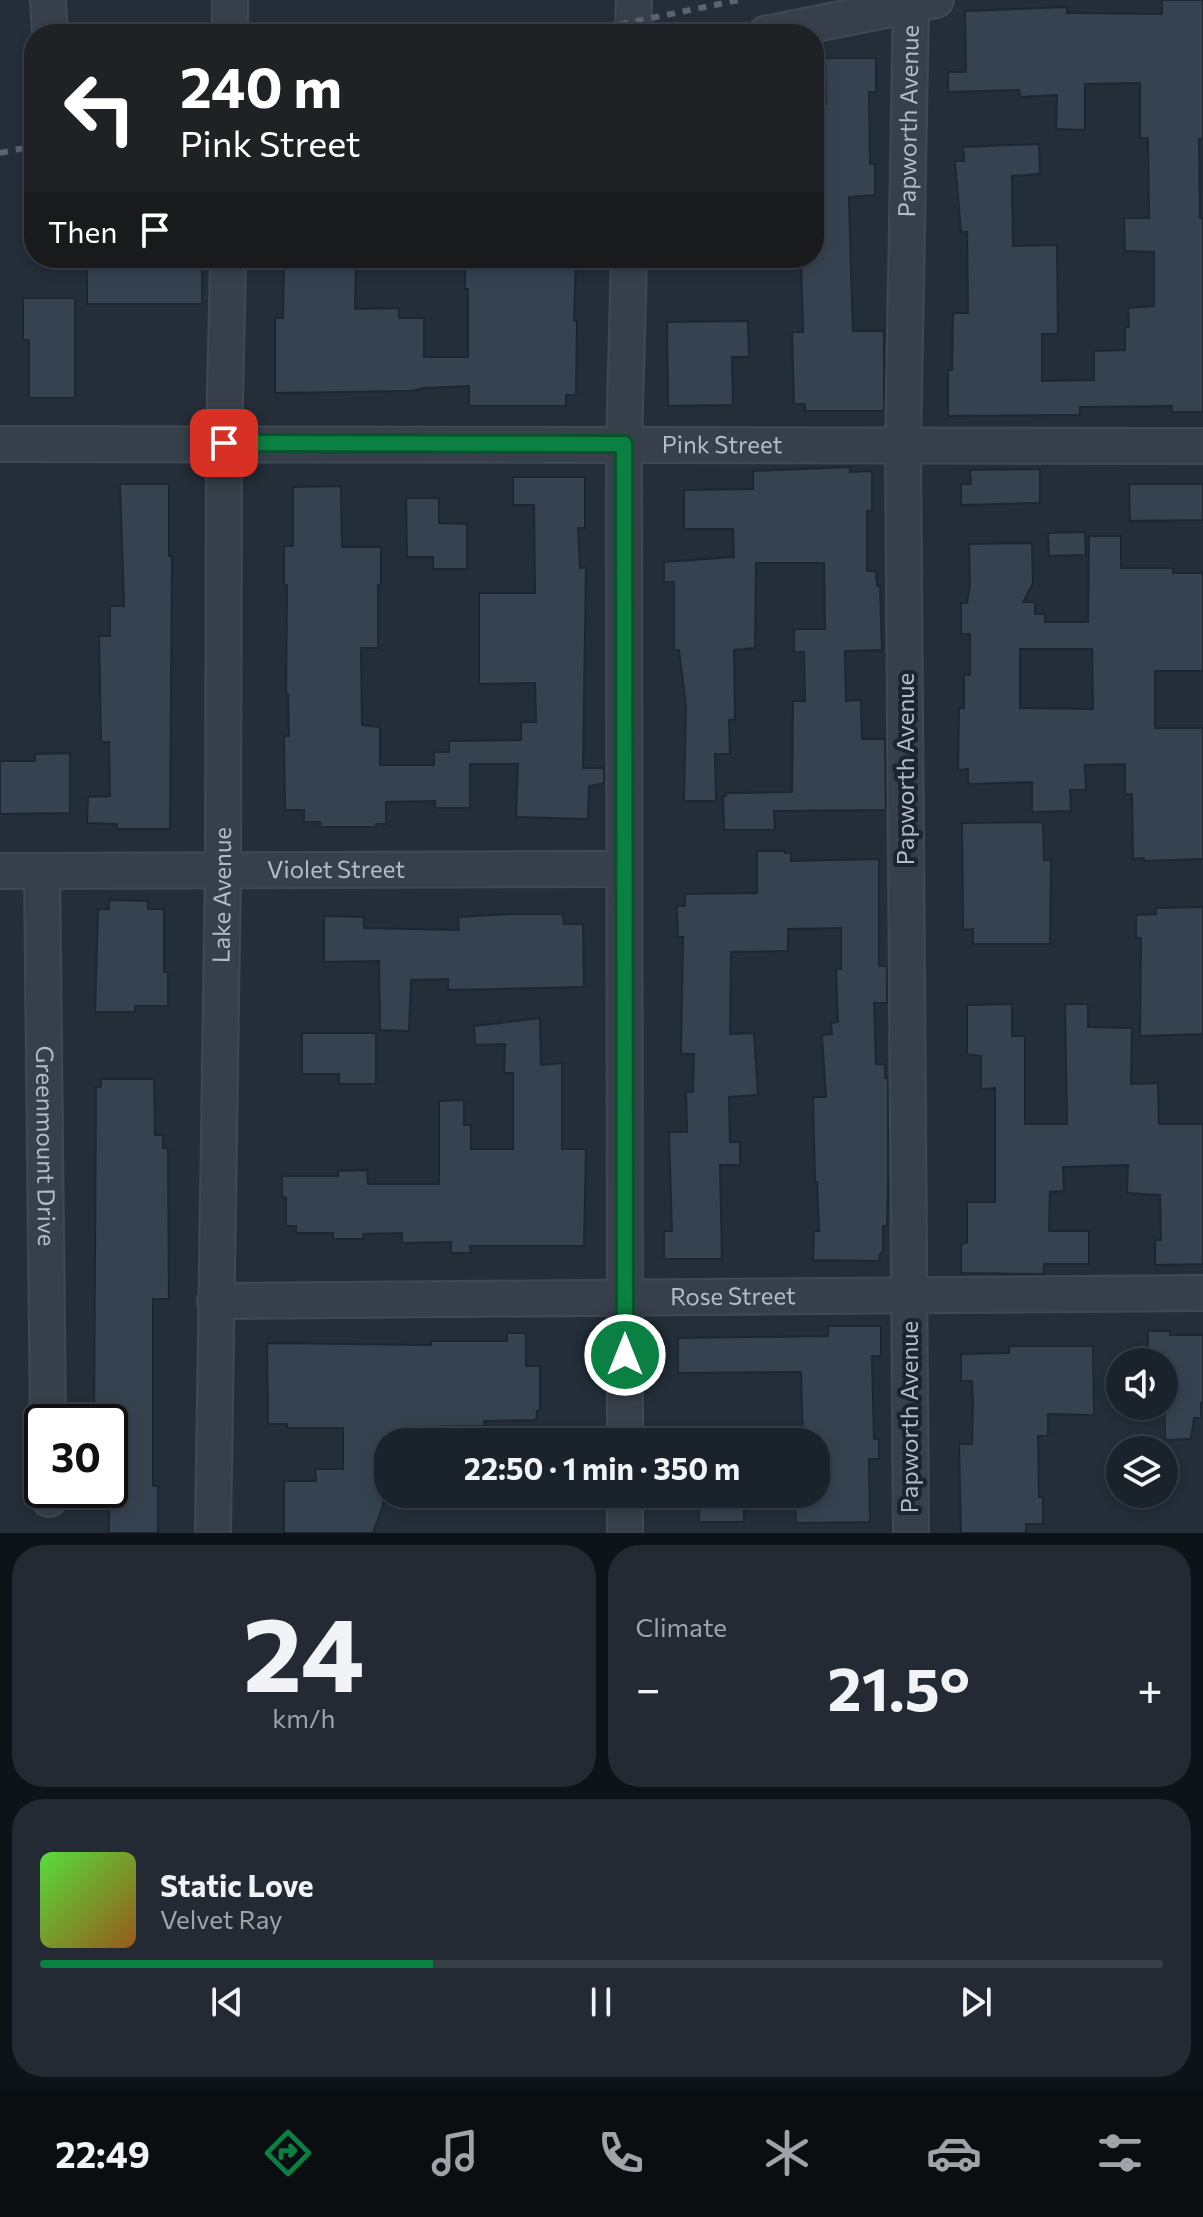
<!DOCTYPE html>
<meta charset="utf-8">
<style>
body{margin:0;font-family:Commissioner,sans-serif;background:#232a33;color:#f1f3f6;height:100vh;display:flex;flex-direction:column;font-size:30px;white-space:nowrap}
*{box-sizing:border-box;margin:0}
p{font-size:26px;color:#9fa4a9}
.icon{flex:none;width:44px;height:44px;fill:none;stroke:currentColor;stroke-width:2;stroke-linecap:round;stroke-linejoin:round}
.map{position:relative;height:1533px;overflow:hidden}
.sheet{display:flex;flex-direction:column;gap:12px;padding:12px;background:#0e1318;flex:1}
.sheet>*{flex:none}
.top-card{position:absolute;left:24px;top:24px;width:800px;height:244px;border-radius:32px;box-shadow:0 4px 12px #0003,0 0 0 2px #383f47;background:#202124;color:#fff;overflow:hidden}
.controls{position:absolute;left:1106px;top:1348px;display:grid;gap:16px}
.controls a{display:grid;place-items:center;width:72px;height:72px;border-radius:50%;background:#1a222b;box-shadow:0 4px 12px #0003,0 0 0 2px #383f47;font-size:40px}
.speed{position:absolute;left:24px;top:1404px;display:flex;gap:16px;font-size:40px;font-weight:700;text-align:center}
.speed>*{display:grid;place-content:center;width:104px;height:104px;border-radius:50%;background:#1a222b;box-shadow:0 4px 12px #0003,0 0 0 2px #383f47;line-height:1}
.speed .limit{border:4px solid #111;border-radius:12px;background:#fff;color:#111}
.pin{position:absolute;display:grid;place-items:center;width:68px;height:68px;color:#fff;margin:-34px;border-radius:16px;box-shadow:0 4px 12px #0006}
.me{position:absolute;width:88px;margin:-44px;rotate:0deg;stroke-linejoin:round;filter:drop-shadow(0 0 6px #0008)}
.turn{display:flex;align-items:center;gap:28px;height:168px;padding:0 24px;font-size:36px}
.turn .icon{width:104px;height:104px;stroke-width:2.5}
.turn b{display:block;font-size:56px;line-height:68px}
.then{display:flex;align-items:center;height:76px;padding:0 24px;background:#0003;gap:16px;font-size:30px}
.big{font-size:60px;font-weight:700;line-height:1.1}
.sheet .widget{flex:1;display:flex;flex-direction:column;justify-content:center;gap:12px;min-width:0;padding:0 28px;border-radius:32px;background:#232a33}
.sheet .dial{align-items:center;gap:0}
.dial b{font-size:104px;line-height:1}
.song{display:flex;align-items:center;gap:24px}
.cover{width:96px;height:96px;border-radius:12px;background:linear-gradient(135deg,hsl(110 70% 55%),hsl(30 70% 35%))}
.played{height:8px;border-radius:4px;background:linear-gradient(90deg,#0b8043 35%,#383f47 35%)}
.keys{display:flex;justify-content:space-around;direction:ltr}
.heat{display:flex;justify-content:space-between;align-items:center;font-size:44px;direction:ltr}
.sheet .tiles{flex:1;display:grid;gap:12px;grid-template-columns:1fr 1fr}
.widget:last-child{grid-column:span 2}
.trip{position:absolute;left:374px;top:1428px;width:456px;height:80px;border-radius:32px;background:#1a222b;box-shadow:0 4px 12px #0003,0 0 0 2px #383f47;font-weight:700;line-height:80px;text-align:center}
.dock{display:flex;height:128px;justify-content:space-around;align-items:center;background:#0a0e11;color:#9fa4a9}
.dock .icon{width:56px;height:56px}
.dock .current{color:#0b8043}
.dock b{font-size:36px;color:#f1f3f6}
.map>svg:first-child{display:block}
.building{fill:#354250;stroke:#1e2731;stroke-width:2;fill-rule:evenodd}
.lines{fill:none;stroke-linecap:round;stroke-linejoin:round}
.minor-casing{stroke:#404953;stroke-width:38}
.minor{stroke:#37404a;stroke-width:34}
.rail{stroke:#596471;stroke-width:6;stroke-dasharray:8 8;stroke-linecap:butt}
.route-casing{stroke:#07532c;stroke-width:20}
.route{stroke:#0b8043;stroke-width:14}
.labels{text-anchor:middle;stroke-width:8;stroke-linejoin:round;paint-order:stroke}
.street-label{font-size:24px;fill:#b2bbc6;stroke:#1c252f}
</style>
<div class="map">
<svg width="1203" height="1533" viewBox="0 0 1203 1533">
<rect width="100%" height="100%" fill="#232e39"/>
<path class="building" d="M1162 0H1203V139H1199L1200 218H1203V412H1172V406L1080 407V415L948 416V370H952L953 313H968L967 232H961L955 161H964L963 147 1039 144 1040 174 1012 176 1013 246 1057 245 1058 334H1042V381L1094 380V351L1125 350V327H1129L1128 308 1154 306V252L1125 251 1124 218H1149L1148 138H1140V83L1085 84V130L1056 129 1057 95 1020 97 1019 90 948 92V72H966L965 11 1067 7V13L1162 14Z
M825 58H876V92H869L870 164H875V195L849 197 851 270 853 331H884V411H805V404H794L792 332H803L801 258H814V104H826Z
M87 258H202V304H87Z
M284 258H356L355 309 399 308V318H424V357H468V289H465V258H576L574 321H577L576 395H566V406H469V386L424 388 411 391 275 393V318H283Z
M23 298H75V398H29V340H23Z
M748 321 749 357H732L733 405 668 406 667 322Z
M850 467V472L872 471V511H867V571H876L877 586H880L882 650 845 651 846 701 861 700 862 739H885L886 810 774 811 775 830H724L723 796H726V793L792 792 793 701H805L804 652H794V629H825L824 563H756L755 648 734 650 735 719 729 720 730 754H715L716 801H684L686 706 679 650H674V582H664V562L734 557 733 529H684V490L753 489V471Z
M1040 469V503L961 505V484H971L970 470Z
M513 477H585V528H578L580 568 586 567 583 768H604V783L589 786 588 819 516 817 518 764H470V808H435V801L386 802V824H376V827H320V822H304V810H285L284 736H289L288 694H286L287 585H284V546H293V487L341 486 342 547H381V585H378V648H361L362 725 380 727V765H434V752H449V741L521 740V722H536L535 683 479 684V593H535L534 505H513Z
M120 484H169V556H172L170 829H117V824L87 823 88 797 110 796 109 742H101L99 636H110V606H124Z
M1129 484H1203V520L1130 521Z
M406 498H439V523L467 524V569H433V557H407Z
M1085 532 1086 555 1049 556 1048 533Z
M1089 536H1121V568H1173V573H1203V671H1155V728H1203V859L1144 861V858L1133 859 1132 794H1125V764L1085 765 1086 790H1070L1071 811 1032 812V782L968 784V769L958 770 959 708H964V675H970V634H961V603H967L970 585 969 544 1032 543 1033 583 1023 602H1035V614H1045V622H1088ZM1020 649H1092L1093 709 1020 708Z
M70 753V813L0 814V761H35V754Z
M1043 822 1044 860H1051L1050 944H973V929L963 930 962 823Z
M757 851H785V853H791V861L879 859V966H887V1003H874L876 1064H885V1078H888V1185L887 1226H883V1251L880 1254 879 1261 813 1260 814 1231H819L817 1182H815L813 1097H826L822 1035 832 1034 831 1023 838 1022 836 969H841V928L788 929V951L731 952 730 1034 754 1033 758 1095 729 1097 730 1142H740V1165H720L722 1259H664V1231H672L669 1132H687L686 1092H693L694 1054H681L683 937H678L677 906H685V894L757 893Z
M109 900 148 901V909H164V972H168V1006H135V1012H95L98 909H109Z
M1203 907V1034L1140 1036 1141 938H1136V915L1156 914V908Z
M510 914H563L564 924H583L584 987 448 990V979L411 980 409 1031 380 1030 379 961 324 962V916L364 917V928L459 930 458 917Z
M1012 1004V1036H1025V1124H1067L1065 1004H1088V1027L1132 1028 1131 1084 1158 1083 1159 1124H1203V1264L1155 1265V1240H1161L1160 1195 1127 1193 1128 1165 1063 1167 1064 1191 1050 1192 1049 1231H1089V1264H1044V1274L961 1273V1244L967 1243V1202H995V1088L981 1089V1056L967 1054V1005Z
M540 1018 541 1065 562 1063V1149H586L584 1246H470L471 1253H451V1242L402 1243V1233L363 1234V1239H333V1233H296V1226H286V1197H282V1176H338V1171L367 1170 368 1184H439V1101L464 1100V1125H471V1149H513V1073H504L505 1044 475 1045 474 1026Z
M302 1033H376V1084H339V1074H302Z
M101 1079H154L155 1135H163V1148H168L169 1299H153V1486H158V1533H109L110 1418H94L96 1087H101Z
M828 1326H881V1356H872L874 1439H879V1459H869L870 1522 796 1523 795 1494H816V1442H803L801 1372 678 1373V1338L828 1336Z
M1148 1331H1170V1335H1203V1403H1201V1418H1194L1191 1439 1165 1440 1164 1362H1160V1356H1148Z
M507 1333H526V1366H540V1410L537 1411 536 1420 484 1421V1426L409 1427 410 1437H384L383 1505 373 1533H284V1481H316L315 1469H343V1428H287V1424H268L267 1343 431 1345V1341H507Z
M1009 1346H1093L1094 1415 1048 1414V1436H1038L1039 1497H1043V1524H1026V1533H961L959 1444H972L973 1400 972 1381H961V1354L1009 1353Z
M699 1494H744V1522H699Z"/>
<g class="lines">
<defs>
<g id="minor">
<path d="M48 0 50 34"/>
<path d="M230 34V0"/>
<path d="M633 34 634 0"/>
<path d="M765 34 936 0"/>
<path id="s1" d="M0 444 1203 446"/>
<path id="s2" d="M0 871 623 869"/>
<path id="s3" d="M42 872 48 1422"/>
<path id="s4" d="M215 1301 1203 1293"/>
<path d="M625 1442 624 444 629 258"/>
<path d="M49 1490V1499"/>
<path d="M625 1494V1533"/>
<path id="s5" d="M213 1533 223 869 224 443 228 258"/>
<path id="s6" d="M911 1533 903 447 911 5"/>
</g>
</defs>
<use href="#minor" class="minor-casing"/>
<use href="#minor" class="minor"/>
<path class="rail" d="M573 34 739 0
M0 153 34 146"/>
</g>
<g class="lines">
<defs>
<path id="route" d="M224 443 624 444 625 1355"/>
</defs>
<use href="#route" class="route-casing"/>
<use href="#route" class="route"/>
</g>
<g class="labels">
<g class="street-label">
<text dy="8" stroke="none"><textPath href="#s6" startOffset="1412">Papworth Avenue</textPath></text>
<text dy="8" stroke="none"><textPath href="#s1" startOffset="722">Pink Street</textPath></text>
<text transform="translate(906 769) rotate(-90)" y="8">Papworth Avenue</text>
<text dy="8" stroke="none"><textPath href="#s2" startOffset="336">Violet Street</textPath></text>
<text dy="8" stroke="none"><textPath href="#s5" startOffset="638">Lake Avenue</textPath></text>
<text dy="8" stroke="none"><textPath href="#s3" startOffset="274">Greenmount Drive</textPath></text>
<text dy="8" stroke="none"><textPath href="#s4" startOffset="518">Rose Street</textPath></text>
<text transform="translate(910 1417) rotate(-90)" y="8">Papworth Avenue</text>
</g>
</g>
</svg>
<div class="controls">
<a><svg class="icon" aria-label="sound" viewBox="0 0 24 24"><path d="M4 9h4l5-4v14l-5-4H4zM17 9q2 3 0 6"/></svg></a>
<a><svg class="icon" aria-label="layers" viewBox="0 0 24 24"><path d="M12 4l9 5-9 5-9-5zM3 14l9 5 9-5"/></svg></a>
</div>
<div class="speed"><div class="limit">30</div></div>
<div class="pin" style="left:224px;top:443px;background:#d93025"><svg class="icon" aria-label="arrive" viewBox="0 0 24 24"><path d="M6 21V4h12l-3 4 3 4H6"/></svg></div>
<svg class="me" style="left:625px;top:1355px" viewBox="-20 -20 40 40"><circle r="17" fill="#0b8043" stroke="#fff" stroke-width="3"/><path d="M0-11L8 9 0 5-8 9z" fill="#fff"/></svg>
<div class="trip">22:50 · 1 min · 350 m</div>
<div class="top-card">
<div class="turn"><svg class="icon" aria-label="left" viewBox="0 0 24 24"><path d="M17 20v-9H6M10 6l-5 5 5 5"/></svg><div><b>240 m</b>Pink Street</div></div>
<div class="then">Then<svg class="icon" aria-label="arrive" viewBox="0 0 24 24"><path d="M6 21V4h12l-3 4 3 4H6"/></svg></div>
</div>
</div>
<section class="sheet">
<div class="tiles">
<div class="widget dial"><b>24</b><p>km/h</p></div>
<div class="widget"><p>Climate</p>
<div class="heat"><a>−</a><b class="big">21.5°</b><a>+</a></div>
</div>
<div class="widget">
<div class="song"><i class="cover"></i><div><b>Static Love</b><p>Velvet Ray</p></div></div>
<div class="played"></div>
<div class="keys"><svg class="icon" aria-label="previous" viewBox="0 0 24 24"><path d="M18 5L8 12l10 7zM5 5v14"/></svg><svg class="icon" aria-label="pause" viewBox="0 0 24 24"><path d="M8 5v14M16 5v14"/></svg><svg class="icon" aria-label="next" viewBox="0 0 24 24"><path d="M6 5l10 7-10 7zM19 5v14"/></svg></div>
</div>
</div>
</section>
<nav class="dock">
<b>22:49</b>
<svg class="icon current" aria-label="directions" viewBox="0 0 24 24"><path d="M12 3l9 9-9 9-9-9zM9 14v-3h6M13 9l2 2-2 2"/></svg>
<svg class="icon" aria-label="music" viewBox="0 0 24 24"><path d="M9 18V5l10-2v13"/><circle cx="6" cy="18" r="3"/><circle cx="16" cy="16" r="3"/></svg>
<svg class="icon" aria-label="phone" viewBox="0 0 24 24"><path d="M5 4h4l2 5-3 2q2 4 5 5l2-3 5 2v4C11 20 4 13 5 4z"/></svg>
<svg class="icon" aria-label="climate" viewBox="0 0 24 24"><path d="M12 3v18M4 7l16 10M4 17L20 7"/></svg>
<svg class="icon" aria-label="car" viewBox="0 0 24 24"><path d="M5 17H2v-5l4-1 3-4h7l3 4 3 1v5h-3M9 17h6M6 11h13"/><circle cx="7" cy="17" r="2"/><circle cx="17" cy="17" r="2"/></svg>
<svg class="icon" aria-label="filters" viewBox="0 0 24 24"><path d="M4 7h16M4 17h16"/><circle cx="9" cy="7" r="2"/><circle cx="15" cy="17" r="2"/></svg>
</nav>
